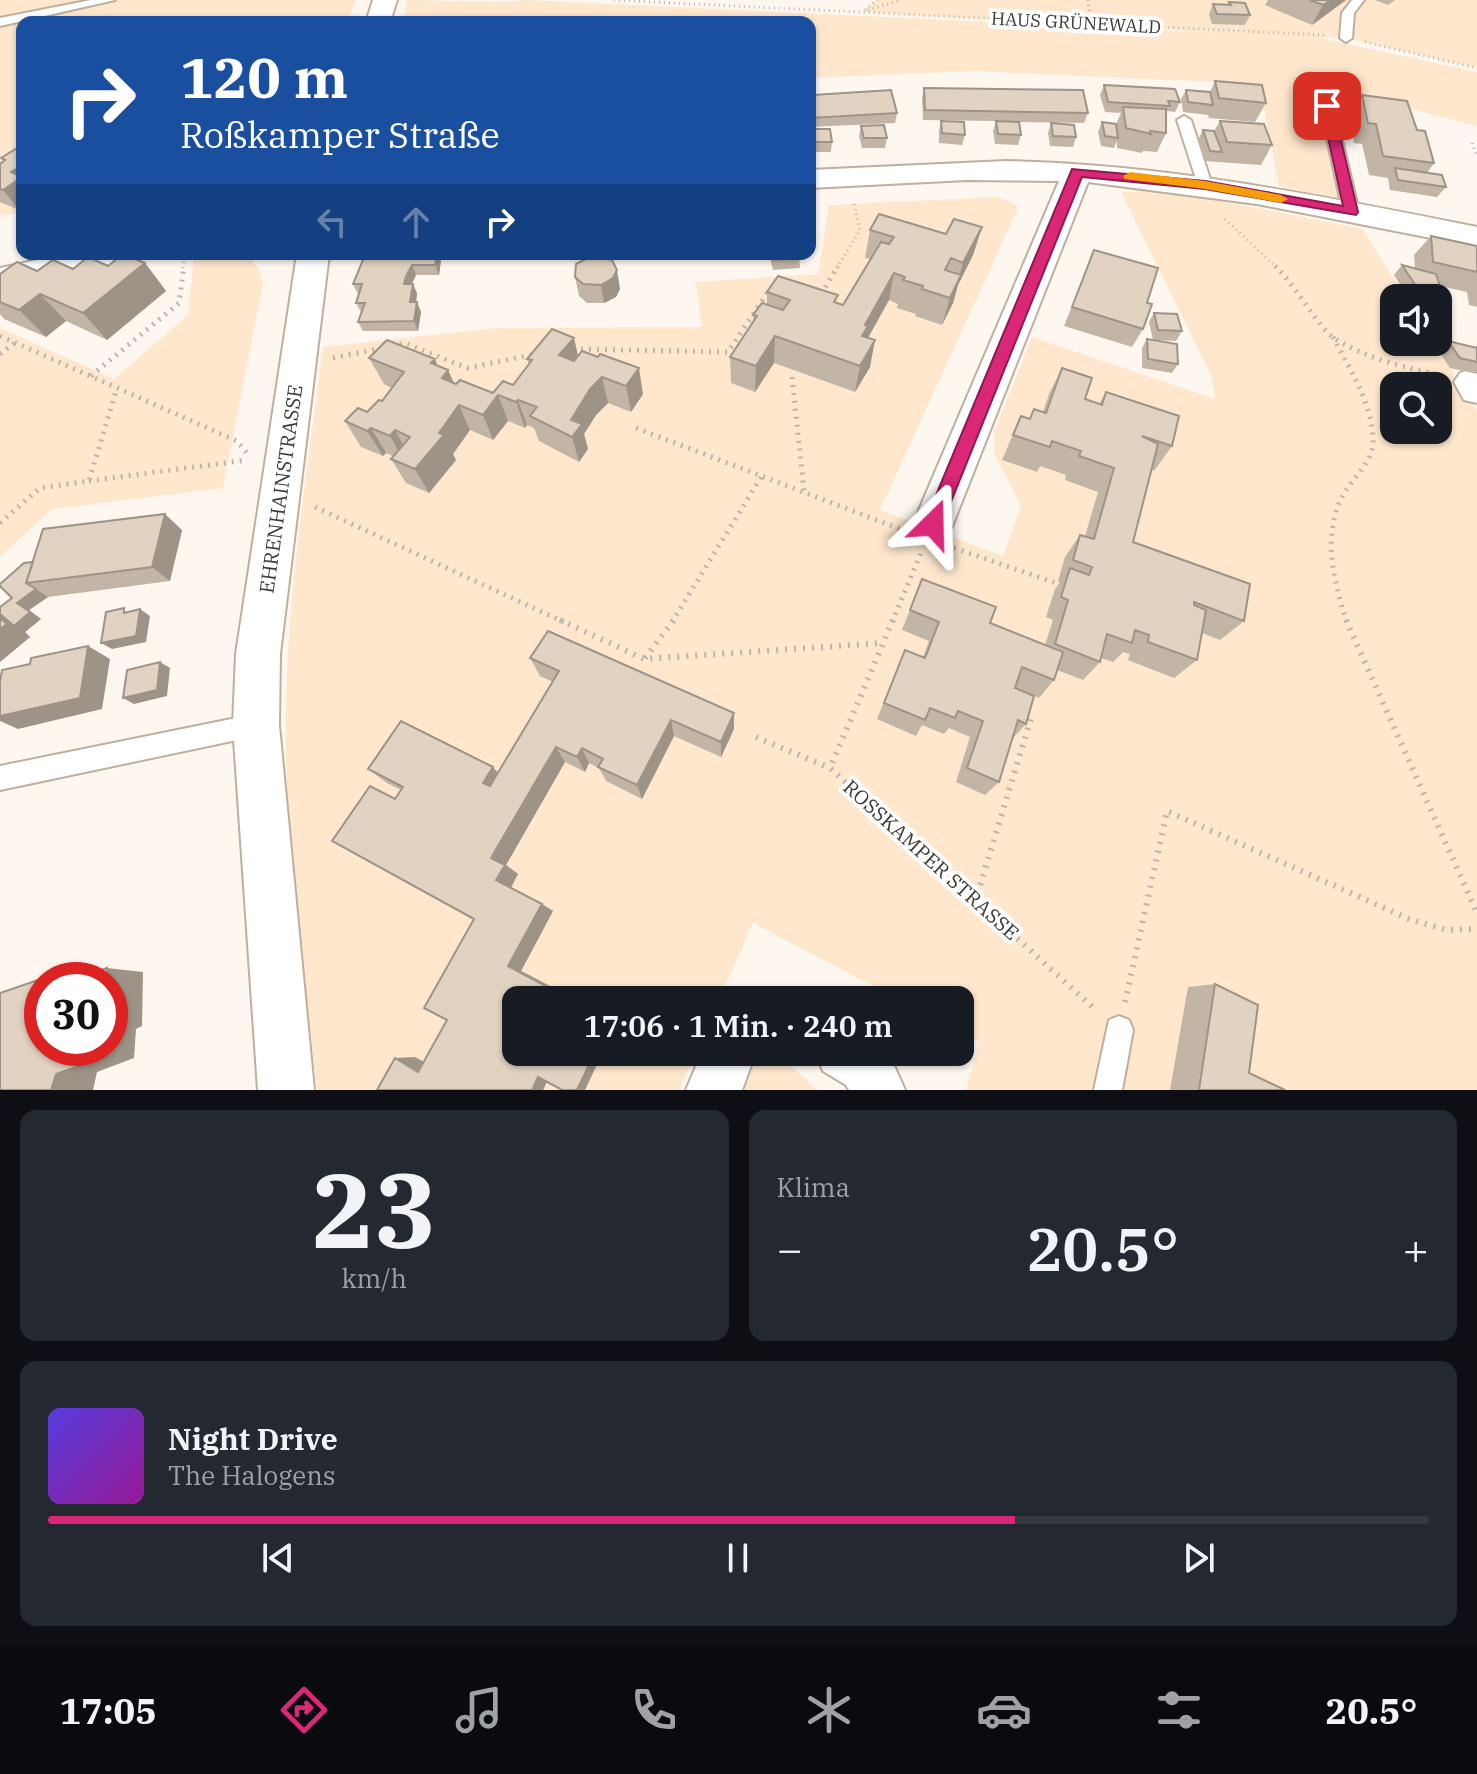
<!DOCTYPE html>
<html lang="de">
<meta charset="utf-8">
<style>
body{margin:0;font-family:"IBM Plex Serif",serif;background:#242831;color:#f1f3f6;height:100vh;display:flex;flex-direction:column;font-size:30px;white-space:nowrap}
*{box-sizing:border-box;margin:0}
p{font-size:26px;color:#9ea1a6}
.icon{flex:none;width:44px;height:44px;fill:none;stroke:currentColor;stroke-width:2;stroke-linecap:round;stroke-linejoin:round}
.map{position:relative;height:1090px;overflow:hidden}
.sheet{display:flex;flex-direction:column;gap:20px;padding:20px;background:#0d0f14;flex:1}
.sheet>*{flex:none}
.top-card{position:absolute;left:16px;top:16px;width:800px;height:244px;border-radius:16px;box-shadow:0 2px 6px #0004;background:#1a4fa0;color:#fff;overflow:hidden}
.buttons{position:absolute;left:1380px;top:284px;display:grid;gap:16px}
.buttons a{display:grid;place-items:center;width:72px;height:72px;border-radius:16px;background:#171b24;box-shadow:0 2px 6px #0004;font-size:40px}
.speed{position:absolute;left:24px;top:962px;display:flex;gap:16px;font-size:40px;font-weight:700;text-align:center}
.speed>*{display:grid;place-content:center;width:104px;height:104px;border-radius:50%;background:#171b24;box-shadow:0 2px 6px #0004;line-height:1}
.speed .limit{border:12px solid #d22;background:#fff;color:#111}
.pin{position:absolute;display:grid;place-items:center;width:68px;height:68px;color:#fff;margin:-34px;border-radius:16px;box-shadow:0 4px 12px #0006}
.me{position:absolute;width:88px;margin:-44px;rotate:22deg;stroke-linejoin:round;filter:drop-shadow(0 0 6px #0008)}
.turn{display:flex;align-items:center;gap:28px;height:168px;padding:0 32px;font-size:36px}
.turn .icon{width:104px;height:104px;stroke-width:2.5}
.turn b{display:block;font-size:56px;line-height:68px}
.lanes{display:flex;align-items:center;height:76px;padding:0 32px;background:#0003;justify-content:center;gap:40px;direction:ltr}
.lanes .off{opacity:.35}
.big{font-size:60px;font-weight:600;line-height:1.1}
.sheet .card{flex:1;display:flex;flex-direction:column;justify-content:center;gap:12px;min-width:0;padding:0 28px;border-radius:16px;background:#242831}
.sheet .dial{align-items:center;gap:0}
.dial b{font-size:104px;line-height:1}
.song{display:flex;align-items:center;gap:24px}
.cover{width:96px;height:96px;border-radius:12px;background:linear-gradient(135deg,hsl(250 70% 55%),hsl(300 70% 35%))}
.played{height:8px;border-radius:4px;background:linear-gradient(90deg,#db2777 70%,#363941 70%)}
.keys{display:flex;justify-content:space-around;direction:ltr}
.heat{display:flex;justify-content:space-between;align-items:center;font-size:44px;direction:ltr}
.sheet .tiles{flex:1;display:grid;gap:20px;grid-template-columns:1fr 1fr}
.card:last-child{grid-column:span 2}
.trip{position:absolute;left:502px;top:986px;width:472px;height:80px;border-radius:16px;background:#171b24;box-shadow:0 2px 6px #0004;font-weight:600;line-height:80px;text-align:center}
.tabs{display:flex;height:128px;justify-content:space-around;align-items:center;background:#090b0e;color:#9ea1a6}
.tabs .icon{width:56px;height:56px}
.tabs .current{color:#db2777}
.tabs b{font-size:36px;color:#f1f3f6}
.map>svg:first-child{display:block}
.green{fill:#fee7cc;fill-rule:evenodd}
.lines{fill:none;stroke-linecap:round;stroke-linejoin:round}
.lane-casing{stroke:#beaf9e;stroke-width:4}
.street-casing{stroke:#beaf9e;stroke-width:4}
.path-far2{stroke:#bbb5ae;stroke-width:3;stroke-dasharray:1 4;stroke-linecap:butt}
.path-far1{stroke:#bbb5ae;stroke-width:5;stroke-dasharray:2 6;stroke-linecap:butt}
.path{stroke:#bbb5ae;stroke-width:6;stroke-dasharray:2 7;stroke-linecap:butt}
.lane{fill:#fff;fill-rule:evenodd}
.street{fill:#fff;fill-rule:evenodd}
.wall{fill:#c2b5a6}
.shaded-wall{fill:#9e9387}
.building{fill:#e1d2c1;stroke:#9e9387;stroke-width:2}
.route{fill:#db2777;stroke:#8e194d;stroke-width:2}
.slow{fill:#f59e0b}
.labels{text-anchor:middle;stroke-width:8;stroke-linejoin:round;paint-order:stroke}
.far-street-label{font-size:18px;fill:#3f3932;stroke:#fff}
.street-label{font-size:20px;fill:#3f3932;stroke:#fff}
</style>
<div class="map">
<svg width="1477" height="1090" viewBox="0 0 1477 1090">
<rect width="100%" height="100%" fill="#fdf7f0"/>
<path class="green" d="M0 0H356L347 22H22V212L0 216Z
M407 0 504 2 525 0 1244 34 863 12 877 0H1477V68L1346 38 1315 37 1477 72V126L1330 88 1333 100 1318 101 1343 200 1279 186 1259 84 973 71 810 78V22H503V14L501 22H403Z
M1148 191 1237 204 1362 229 1406 298H1394V342H1434L1477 410V1090H966L980 1042 960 1032V1000H900L753 923 719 1000H516V1052H696L679 1090H317C304 978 288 865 286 752 283 616 306 481 323 347L495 328 702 327 696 282 818 274 829 205 997 197 1012 202 1018 208 880 510 1003 556 1021 506 994 453V432L1032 337 1215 399 1212 377 1121 192ZM1394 386H1438V430H1394Z
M194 254C223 254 258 246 263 284L223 488 52 509 0 557V328L114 379 188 315Z
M761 1061 787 1062 817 1090H732L746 1068Z"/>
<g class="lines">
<defs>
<path id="lane" d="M91 0H115L0 26V18Z
M1352 0H1364L1354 13 1352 38 1346 42 1340 38 1342 13Z
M1327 102 1334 106 1359 212 1351 217 1343 212 1320 106Z
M1184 116 1191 120 1212 185 1210 188H1200L1198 185 1177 120Z
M256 714 264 717 267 725 264 733 256 736 0 790V766Z
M1119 1016 1129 1020 1133 1030 1122 1090H1094L1109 1020Z"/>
<path id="street" d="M373 0H397L390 22H366Z
M1006 161C1166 164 1321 196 1477 227V247L1257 204 1088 182 953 524 947 536 933 541 919 536 913 524 1059 181 967 180 810 188V170Z
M65 254H130L125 262 114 265 0 290V268Z
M297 254H329L280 654 279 725 314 1090H258L233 725 236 654Z
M1472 369 1477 370V403L1464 400 1454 382 1460 373Z
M702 1052H756L742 1090H686Z
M815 1052H888L905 1090H849L846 1085 823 1071Z"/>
</defs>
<use href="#lane" class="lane-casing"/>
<use href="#street" class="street-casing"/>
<path class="path-far2" d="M614 0 1324 35
M1088 0 1091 24
M865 10 877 0
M868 10 901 0
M1365 42 1477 68
M1472 143 1477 157
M1225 219 1277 268
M183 268 185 254
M837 268 860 230 854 204"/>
<path class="path-far1" d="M1275 266C1295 284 1317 326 1334 338 1362 357 1406 368 1439 375
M821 294 838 266
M0 336 237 441 247 453
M1333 337C1349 368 1372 403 1373 439 1375 461 1351 479 1342 497 1322 536 1334 583 1347 622
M392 346 405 343 467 368 536 354
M573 349 728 352 770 289
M0 354 15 343
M333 358 382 348
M91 376 179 303 184 266
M792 377 804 491
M636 428 900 529
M89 481 247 460
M315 507 564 622
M0 523 40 488 89 481 117 388
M954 548 1059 584
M672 622 763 474
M892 622 921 553"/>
<path class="path" d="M560 620 644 659 883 643
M893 620 830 768 1097 1011
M1346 620 1477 913
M645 658 674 620
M756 737 830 768
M975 902 1032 715
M1125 1002 1167 811 1409 919 1447 930 1477 929"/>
<use href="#lane" class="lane"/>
<use href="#street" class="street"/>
</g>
<path class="wall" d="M1268 0H1346L1312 25 1265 5Z
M1375 0H1395L1388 5Z
M1229 2 1250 15 1245 25 1212 24 1209 14 1213 4 1228 5Z
M1215 81 1266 103 1255 122 1209 118 1208 115 1183 112 1181 99 1186 90 1210 92Z
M1104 85 1180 102 1175 112 1167 111 1166 114V133L1157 152 1143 151 1142 153 1117 148V141L1114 148 1101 146 1098 132 1102 122 1116 124 1121 113 1105 112 1100 95Z
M810 88 813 95 897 113 895 123 810 127Z
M924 88 1088 113 1084 123 1015 122 1021 135 1018 145 995 144 993 131 996 121 923 120 922 98Z
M1362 95 1417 130 1434 163 1427 173 1446 187 1437 197 1390 190 1388 178 1369 175 1362 144 1354 143 1349 114Z
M941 121 965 135 962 145 939 143V131Z
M1220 121 1272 145 1261 165 1204 161 1198 140 1203 130 1214 131Z
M1051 123 1076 137 1073 147 1050 146 1048 133Z
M861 126 887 138 885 148H862L859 136Z
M810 129 832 142 831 152H810Z
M22 145V208L19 210 0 202V164L3 161 1 158Z
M982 227 973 255 958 285 953 303 942 325 915 316 916 314 897 308 898 304 889 300 868 338 870 367 855 392 774 363 755 392 731 383 730 357 753 323V315L767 304V292L843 305 871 259 865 258 870 230 946 234Z
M1431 236 1477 246V307L1469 305 1467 292 1440 286 1431 295 1407 296 1394 275 1402 265 1415 268 1414 255Z
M1094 250 1147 303 1143 329 1132 347 1064 326Z
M362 254H488L487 259 441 260 439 275H416L412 284 417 293 416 302 421 312 418 331H363L358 322 361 312 356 303 358 294 353 284 364 258Z
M769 254H799L800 268 773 270Z
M145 263 166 291 107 340 66 321 46 337 4 319 0 314V274Z
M575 277 620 289 616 297 604 303H587L579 296Z
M1154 313 1182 331 1176 341 1153 340 1149 322Z
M1147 339 1178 364 1172 373 1142 368V348Z
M1448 341 1475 347 1477 345V374L1450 368 1438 350Z
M578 355 643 394 631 412 608 403 596 415 584 434 588 449 579 462 539 441 534 428 527 425 525 428 508 421 493 440 470 430 453 454 456 460 429 493 406 483 391 459 393 456 386 453 383 456 361 447 345 421 367 412 382 401 392 388 384 384 369 358 437 366 454 383 493 393 513 385 529 364 527 359Z
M1062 368 1085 399 1099 404 1106 392 1172 446 1154 471 1152 470 1133 542 1244 621 1220 640 1202 633 1197 660 1174 678 1128 660 1130 654 1123 652 1113 662 1101 658 1100 662 1083 680 1057 670 1054 680 1039 698 1015 688 1026 724 1012 739 999 782 985 795 956 782 970 737 949 728 944 734 922 725 916 736 877 719 905 650 923 657 929 641 902 630 922 579 990 623 1045 645 1053 620 1046 617 1055 589 1060 582 1058 581 1065 557 1080 535 1085 536 1098 492 1065 480 1066 475 1040 466 1037 472 1002 460 1021 416 1029 419 1034 409 1043 412 1049 394Z
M182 530 170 581 48 597 29 610 41 619 25 632 30 637 0 662V607L12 598 33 562Z
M530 658 734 713V729L721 757 674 736 642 799 606 781 599 768 589 763 585 772 565 762 506 865 518 874 511 888 542 904 553 911 521 971 567 995 516 1000 547 1082 543 1090H377L415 1057 424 1062 447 1020 474 919 401 790 387 783 368 769 498 773 553 682 540 676Z
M1215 984 1249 1073 1285 1090H1170L1188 987Z"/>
<path class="shaded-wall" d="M1331 0H1346L1312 25 1323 5Z
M22 166V208L19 210 3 190 11 172Z
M982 227 973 255 958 285 953 303 942 325 950 298 958 281 963 263Z
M437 254H439L441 260 439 275 435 265Z
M145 263 166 291 107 340 83 313Z
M412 265 416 275 411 285 404 284Z
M617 270 620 289 616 297 604 303 601 285Z
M894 273 889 300 864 345 862 336 865 325Z
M413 284 417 293 415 312 410 302Z
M40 294 66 321 46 337 19 310Z
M417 302 421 312 418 331 414 321Z
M775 336 774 363 755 392 756 366Z
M574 338 580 364 559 355Z
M875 340 870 367 855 392 860 366Z
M435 359 442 377 448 370 460 396 446 387 431 363Z
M639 368 643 394 631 412 626 386Z
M602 377 608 403 596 415 584 434 588 449 579 462 572 437 571 420 590 389Z
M498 395 508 421 493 440 483 415Z
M518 400 527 425 525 428 516 402Z
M459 405 470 430 453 454 456 460 429 493 415 469Z
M371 428 386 453 383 456 367 431Z
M395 430 409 455 404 461 390 436Z
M165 514 182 530 170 581 152 567Z
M36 589 48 597 29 610 41 619 25 632 30 637 0 662V611L17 603Z
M140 609 150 616 146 642 112 649 101 643Z
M88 646 110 659 102 709 18 729 0 721V716Z
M160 662 170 668 167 696 134 704 123 698Z
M734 713V729L721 757V742Z
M671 720 674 736 642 799 637 785Z
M556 747 565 762 506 865 518 874 510 889 496 880 491 858Z
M582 748 589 763 585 772 577 757Z
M493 767 505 781 496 796 483 783Z
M542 904 553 911 521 971 567 995 565 1000H553L508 966Z
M107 968 143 972 142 1026 136 1029 134 1058 97 1072 93 1090H51L56 1074 97 1048H110V980H107Z
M47 977 82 980H47Z
M595 1052H603L585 1090H577Z
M415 1057 438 1070 418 1072 395 1058Z
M550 1074 543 1090H532L538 1077Z"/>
<path class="building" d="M1310 0H1331L1323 5Z
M1229 2 1245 3 1250 15 1217 14 1213 4 1231 5Z
M1215 81 1262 85 1266 103 1219 98Z
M1104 85 1175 89 1180 102 1168 101 1170 106 1108 102Z
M810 88H812L813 95 891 90 897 113 810 118Z
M924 88 1083 90 1088 113 925 110Z
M1186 90 1210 92 1213 105 1188 102Z
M1362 95 1407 101 1417 130 1425 131 1434 163 1383 156 1376 124 1368 123Z
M1123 107 1166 109V133L1150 131 1151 134 1126 128Z
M941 121 964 122 965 135 942 133Z
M996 121 1019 122 1021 135 998 134Z
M1220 121 1264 124 1272 145 1227 142Z
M1102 122 1116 124 1118 138 1105 136Z
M1051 123 1074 125 1076 137 1053 136Z
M884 125 887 138H864L861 126Z
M810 129H830L832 142H810Z
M1203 130 1214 131 1222 152 1210 151Z
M22 145V166L11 172 22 177 3 190 0 189V164L5 160 1 158Z
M1395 168 1442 175 1446 187 1398 180Z
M879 214 946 234 954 219 982 227 963 263 951 258 945 270 961 275 950 298 922 289 923 286 903 280 905 277 894 273 865 325 868 326 862 336 875 340 860 366 775 336 756 366 730 357 757 316 753 315 762 303 783 310 790 300 767 292 778 276 838 295 834 302 843 305 881 242 889 244 894 237 870 230Z
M1431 236 1477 246V272L1433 262Z
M1094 250 1158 268 1147 303 1152 304 1143 329 1072 307Z
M123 254 145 263 83 313 40 294 19 310 0 302V274L17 262 37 271 53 260 73 269 88 257 108 266Z
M364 254H437L435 265H412L406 276 404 284H413L410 302H417L414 321 358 322 365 303H356L362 284H353L365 255Z
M772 254H799L800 258 773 260Z
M592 256 612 260 617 270 613 278 601 285 583 284 575 277 576 264Z
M1402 265 1436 274 1440 286H1416Z
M1154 313 1177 314 1182 331 1158 330Z
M552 329 574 338 559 355 574 361 582 351 598 357 600 354 639 368 626 386 602 377 590 389 571 420 582 424 572 437 530 416 537 407 518 400 516 402 498 395 483 415 459 405 439 433 444 435 415 469 391 459 410 437 395 430 390 436 371 428 367 431 345 421 358 408 367 412 379 400 382 401 404 372 369 358 387 340 435 359 431 363 448 370 442 378 456 384 460 380 493 393 503 381 513 385 532 360 527 359Z
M1147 339 1177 344 1178 364 1148 359Z
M1448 341 1477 348V362L1460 358Z
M1062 368 1092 378 1085 399 1102 405 1106 392 1179 416 1172 446 1142 436 1158 444 1133 542 1250 584 1244 621 1194 602V605L1206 610 1197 660 1148 642 1149 635 1135 630 1132 643 1107 634 1100 662 1055 644 1068 600 1061 597 1070 568 1089 575 1092 567 1073 560 1080 535 1094 539 1114 468 1079 456 1081 451 1052 441 1050 447 1013 435 1021 416 1030 419 1034 409 1046 413Z
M165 514 152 567 26 583 43 529Z
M33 562 26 583 36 589 17 603 30 612 14 626 0 614V607L12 598 0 586V584L24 563Z
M922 579 996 607 990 623 1063 652 1054 680 1022 667 1015 688 1034 696 1026 724 1018 720 999 782 967 768 983 721 958 711 955 718 930 708 925 720 884 703 905 650 925 658 939 622 910 610Z
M124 608V613L140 609 136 636 101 643 106 612Z
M0 618 7 624 0 629Z
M548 631 734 713 721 742 671 720 637 785 598 767 603 759 582 748 577 757 556 747 491 858 505 865 496 880 542 904 508 966 557 992 553 1000H516V1052H595L577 1090H562L538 1077 532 1090H377L395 1058 418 1072 447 1020 424 1008 474 919 332 841 370 786 395 799 403 787 368 769 401 721 493 767 483 783 490 786 559 671 530 658Z
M88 646 80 698 0 716V681L2 670 30 664 31 658Z
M160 662 157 690 123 698 127 670Z
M107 968V980H73Z
M47 977V980H42V1048H97L96 1060 56 1074 51 1090H0V993Z
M1215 984 1258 1005 1249 1073 1285 1090H1199Z"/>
<path class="route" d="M1327 102 1333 106 1358 212 1356 215 1205 189 1082 177 942 524 940 529H927L924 524 1072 169 1205 181 1343 206 1321 106Z"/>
<path class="slow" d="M1130 172 1205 181 1281 195 1288 199 1281 203 1205 189 1125 179 1123 176Z"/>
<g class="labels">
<g class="far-street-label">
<text transform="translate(1076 23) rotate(3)" y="6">HAUS GRÜNEWALD</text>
</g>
<g class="street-label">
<text transform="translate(281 489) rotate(-82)" y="7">EHRENHAINSTRASSE</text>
<text transform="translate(931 860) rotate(42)" y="7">ROSSKAMPER STRASSE</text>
</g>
</g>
</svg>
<div class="buttons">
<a><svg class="icon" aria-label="sound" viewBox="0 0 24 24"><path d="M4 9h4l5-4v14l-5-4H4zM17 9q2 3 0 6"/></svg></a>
<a><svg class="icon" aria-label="search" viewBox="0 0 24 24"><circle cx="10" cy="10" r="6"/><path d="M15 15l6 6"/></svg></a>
</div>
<div class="speed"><div class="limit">30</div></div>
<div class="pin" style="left:1327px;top:106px;background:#d93025"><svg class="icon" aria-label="arrive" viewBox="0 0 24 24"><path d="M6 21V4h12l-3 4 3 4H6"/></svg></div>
<svg class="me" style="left:933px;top:524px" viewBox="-20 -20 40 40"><path d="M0-17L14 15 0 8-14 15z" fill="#db2777" stroke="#fff" stroke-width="4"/></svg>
<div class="trip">17:06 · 1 Min. · 240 m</div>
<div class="top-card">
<div class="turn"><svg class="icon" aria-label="right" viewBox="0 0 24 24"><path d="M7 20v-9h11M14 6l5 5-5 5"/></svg><div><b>120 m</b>Roßkamper Straße</div></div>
<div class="lanes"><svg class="icon off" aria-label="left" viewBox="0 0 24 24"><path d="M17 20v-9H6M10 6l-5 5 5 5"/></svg><svg class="icon off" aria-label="ahead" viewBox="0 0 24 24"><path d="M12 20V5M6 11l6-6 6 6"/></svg><svg class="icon" aria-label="right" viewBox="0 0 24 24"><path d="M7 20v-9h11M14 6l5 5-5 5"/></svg></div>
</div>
</div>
<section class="sheet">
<div class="tiles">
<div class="card dial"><b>23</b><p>km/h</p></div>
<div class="card"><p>Klima</p>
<div class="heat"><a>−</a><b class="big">20.5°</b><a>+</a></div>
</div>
<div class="card">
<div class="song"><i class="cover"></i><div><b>Night Drive</b><p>The Halogens</p></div></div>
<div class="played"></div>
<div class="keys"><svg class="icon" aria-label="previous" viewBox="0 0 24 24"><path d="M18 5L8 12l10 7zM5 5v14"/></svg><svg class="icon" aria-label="pause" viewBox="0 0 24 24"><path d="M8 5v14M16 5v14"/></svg><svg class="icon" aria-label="next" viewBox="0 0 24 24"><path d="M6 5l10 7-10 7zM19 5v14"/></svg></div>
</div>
</div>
</section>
<nav class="tabs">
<b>17:05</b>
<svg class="icon current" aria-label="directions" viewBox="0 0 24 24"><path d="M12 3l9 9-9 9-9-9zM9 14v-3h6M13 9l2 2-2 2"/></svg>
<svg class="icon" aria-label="music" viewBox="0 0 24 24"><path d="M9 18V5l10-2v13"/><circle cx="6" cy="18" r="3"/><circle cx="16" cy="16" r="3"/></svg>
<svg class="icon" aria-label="phone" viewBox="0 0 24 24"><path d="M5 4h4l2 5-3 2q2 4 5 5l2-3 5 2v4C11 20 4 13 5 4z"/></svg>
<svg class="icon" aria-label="climate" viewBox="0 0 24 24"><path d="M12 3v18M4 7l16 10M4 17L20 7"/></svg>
<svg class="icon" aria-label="car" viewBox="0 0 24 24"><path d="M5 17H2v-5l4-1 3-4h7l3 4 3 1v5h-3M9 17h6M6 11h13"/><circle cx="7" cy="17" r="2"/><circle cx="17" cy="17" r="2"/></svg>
<svg class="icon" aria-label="filters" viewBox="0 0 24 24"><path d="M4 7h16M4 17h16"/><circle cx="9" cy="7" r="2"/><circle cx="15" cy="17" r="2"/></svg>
<b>20.5°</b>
</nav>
